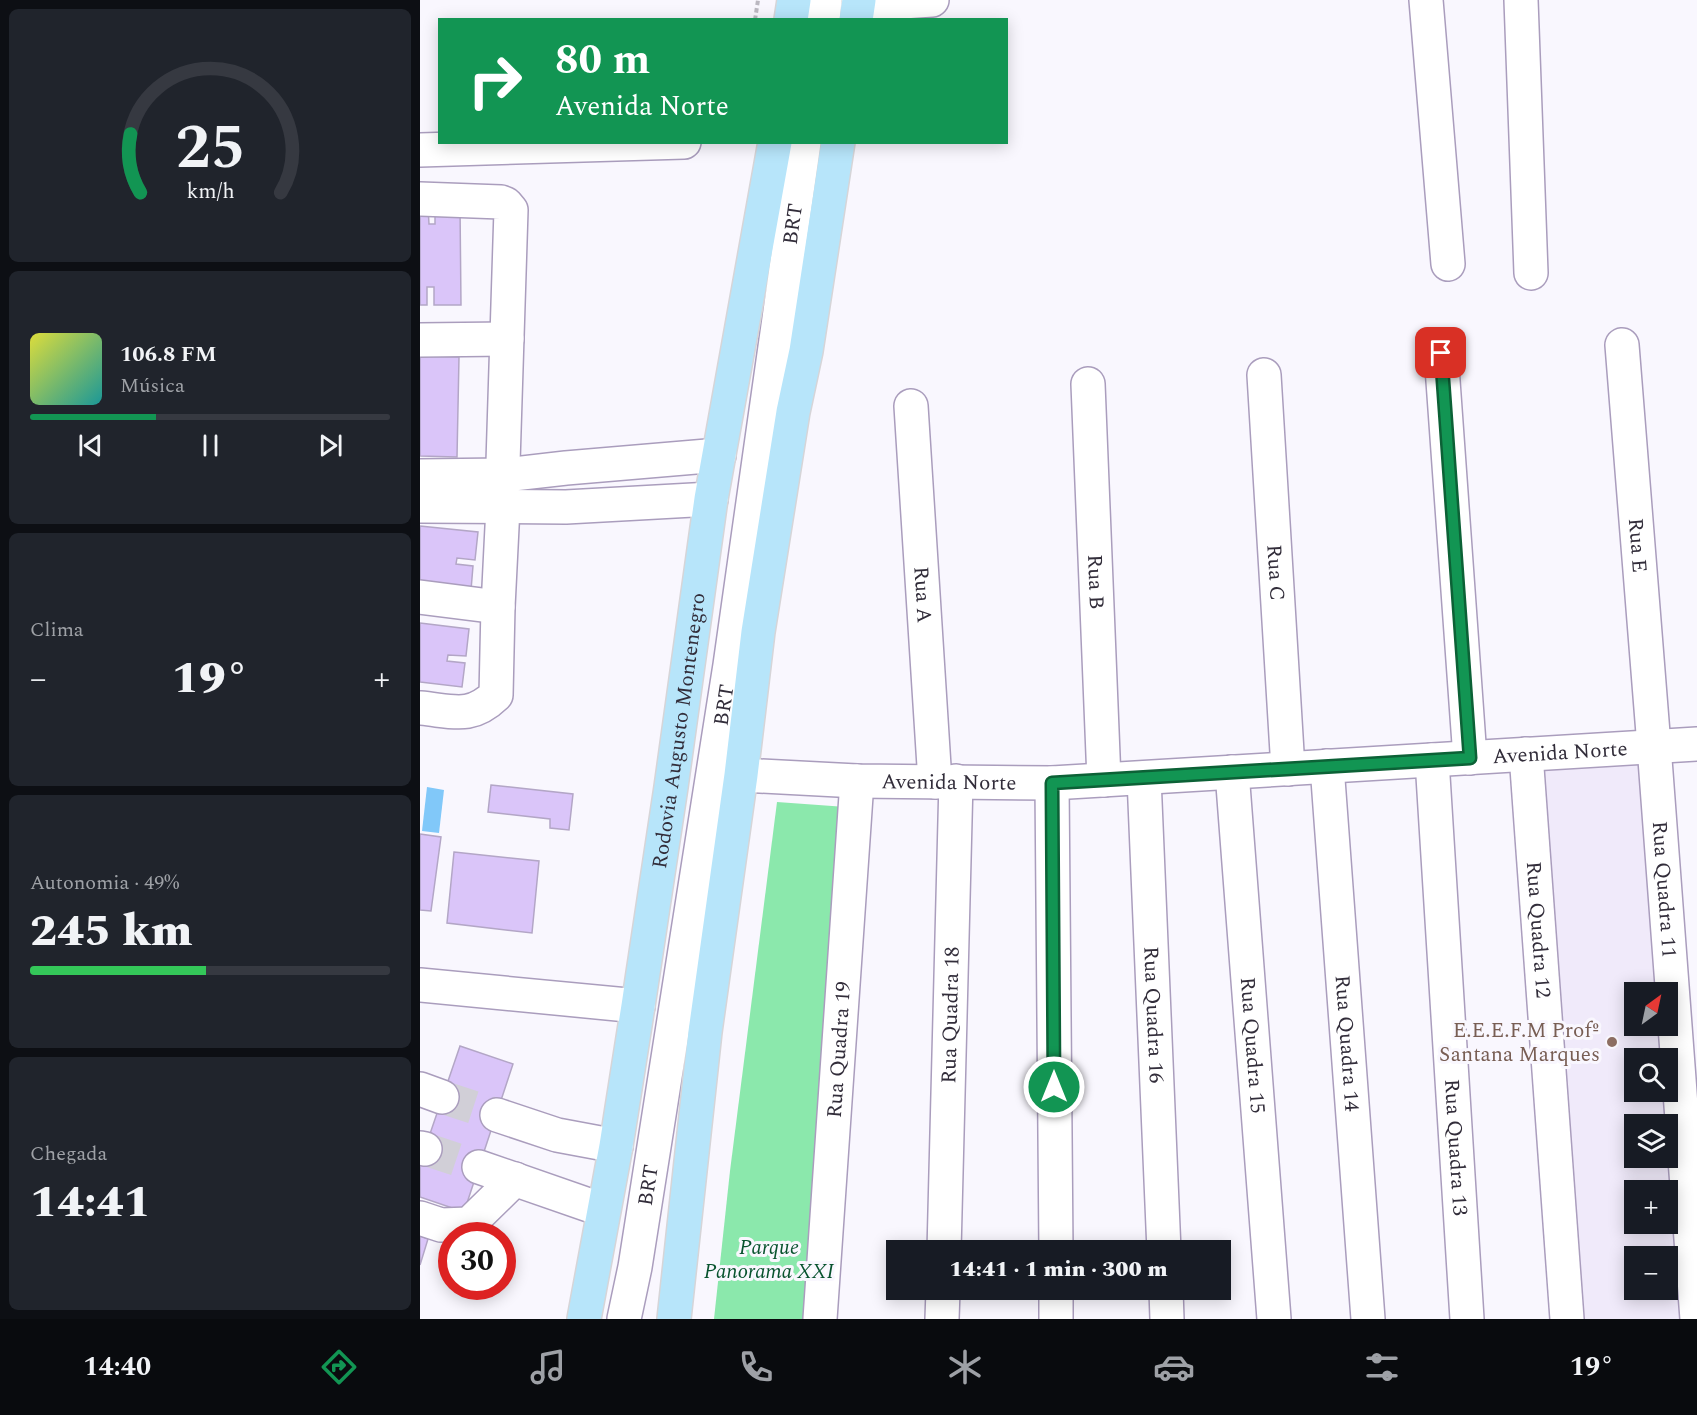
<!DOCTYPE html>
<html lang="pt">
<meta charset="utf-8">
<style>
body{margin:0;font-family:Spectral,serif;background:#20242c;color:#f1f3f6;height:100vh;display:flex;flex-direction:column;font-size:22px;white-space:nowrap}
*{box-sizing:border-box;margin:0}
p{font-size:20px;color:#9ea1a6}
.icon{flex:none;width:33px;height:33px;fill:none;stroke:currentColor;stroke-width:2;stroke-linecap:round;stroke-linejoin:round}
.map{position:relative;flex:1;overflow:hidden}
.sheet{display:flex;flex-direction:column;gap:9px;padding:9px;background:#0d0f14;width:420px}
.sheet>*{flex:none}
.hud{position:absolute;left:18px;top:18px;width:570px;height:126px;border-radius:0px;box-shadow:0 3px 15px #0003;background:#129553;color:#fff;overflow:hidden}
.needle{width:39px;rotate:33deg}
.tools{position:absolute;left:1204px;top:982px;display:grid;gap:12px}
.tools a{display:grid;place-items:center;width:54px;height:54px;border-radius:0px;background:#171b24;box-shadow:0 3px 15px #0003;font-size:30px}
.speed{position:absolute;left:18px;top:1222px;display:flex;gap:12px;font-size:30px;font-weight:700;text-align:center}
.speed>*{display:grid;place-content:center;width:78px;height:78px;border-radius:50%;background:#171b24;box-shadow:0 3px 15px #0003;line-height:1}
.speed .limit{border:9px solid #d22;background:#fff;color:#111}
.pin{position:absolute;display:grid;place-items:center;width:51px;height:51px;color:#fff;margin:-26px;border-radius:12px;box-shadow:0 3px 9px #0006}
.me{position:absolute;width:66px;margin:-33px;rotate:0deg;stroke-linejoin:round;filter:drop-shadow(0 0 4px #0008)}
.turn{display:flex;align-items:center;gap:21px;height:126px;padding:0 18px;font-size:27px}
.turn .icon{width:78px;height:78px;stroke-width:2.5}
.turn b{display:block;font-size:42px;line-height:51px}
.big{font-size:45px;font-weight:800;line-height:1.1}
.sheet .card{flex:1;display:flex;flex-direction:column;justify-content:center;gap:9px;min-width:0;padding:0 21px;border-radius:9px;background:#20242c}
.sheet .dial{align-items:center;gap:0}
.dial svg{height:156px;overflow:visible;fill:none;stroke:#363941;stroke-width:7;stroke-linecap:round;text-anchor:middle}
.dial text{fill:#f1f3f6;stroke:none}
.song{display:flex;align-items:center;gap:18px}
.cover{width:72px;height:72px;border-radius:9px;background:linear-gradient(135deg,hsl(60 70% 55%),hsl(180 70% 35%))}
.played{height:6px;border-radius:3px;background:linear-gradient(90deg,#129553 35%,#363941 35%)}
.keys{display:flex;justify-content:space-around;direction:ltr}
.heat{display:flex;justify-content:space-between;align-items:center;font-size:33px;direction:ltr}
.charge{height:9px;border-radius:4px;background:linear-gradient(90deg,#34c759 49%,#363941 0)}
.trip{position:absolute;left:466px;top:1240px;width:345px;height:60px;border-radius:0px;background:#171b24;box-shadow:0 3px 15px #0003;font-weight:800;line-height:60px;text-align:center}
.tabs{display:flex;height:96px;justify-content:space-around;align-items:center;background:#090b0e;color:#9ea1a6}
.tabs .icon{width:42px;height:42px}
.tabs .on{color:#129553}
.tabs b{font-size:27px;color:#f1f3f6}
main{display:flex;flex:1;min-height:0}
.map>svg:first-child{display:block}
.built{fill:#f0eafa;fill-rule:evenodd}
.green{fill:#8be8ac}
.water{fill:#81c8f9}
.building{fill:#dac5f9;stroke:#b3a6c6;stroke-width:1.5}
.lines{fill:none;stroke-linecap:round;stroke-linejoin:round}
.minor-tunnel{stroke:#d1cfd7;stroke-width:33;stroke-dasharray:33 16;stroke-linecap:butt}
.minor-casing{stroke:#aa9dbd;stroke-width:36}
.major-casing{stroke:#d6d5d8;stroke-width:36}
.path{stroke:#bbb8c1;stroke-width:4;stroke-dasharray:4.5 3;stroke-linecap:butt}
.minor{stroke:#fff;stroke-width:33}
.major{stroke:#b7e5fa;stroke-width:33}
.route-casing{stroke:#0c6136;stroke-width:15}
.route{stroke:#129553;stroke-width:10}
.education-dot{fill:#8d6e63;stroke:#f9f7fe;stroke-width:2}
.labels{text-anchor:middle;stroke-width:6;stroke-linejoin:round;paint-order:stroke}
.street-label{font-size:21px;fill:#322d3a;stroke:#f9f7fe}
.education-label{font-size:21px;fill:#785e54;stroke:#f9f7fe;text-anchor:end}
.park-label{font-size:21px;font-style:italic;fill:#08532e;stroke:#f9f7fe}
</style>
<main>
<section class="sheet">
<div class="card dial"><svg viewBox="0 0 100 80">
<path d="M14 69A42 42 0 1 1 86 69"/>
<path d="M14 69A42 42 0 0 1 9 39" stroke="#129553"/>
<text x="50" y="56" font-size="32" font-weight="700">25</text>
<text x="50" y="72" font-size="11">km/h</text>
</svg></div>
<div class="card">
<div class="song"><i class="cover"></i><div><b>106.8 FM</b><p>Música</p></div></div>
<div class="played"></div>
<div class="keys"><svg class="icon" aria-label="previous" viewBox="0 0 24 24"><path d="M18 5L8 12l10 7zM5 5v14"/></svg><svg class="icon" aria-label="pause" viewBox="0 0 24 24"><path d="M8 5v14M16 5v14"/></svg><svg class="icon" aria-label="next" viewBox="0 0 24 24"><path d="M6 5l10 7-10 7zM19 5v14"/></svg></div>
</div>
<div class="card"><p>Clima</p>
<div class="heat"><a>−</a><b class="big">19°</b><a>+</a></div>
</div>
<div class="card"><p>Autonomia · 49%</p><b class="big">245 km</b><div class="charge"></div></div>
<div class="card"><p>Chegada</p><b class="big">14:41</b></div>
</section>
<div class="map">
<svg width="1277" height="1319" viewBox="0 0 1277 1319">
<rect width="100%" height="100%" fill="#f9f7fe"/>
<path class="built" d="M1227 747 1246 993H1215V1026H1248L1270 1319H1154L1113 760ZM1215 1059H1248V1092H1215ZM1215 1125H1248V1158H1215ZM1215 1191H1248V1224H1215ZM1215 1257H1248V1290H1215Z"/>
<path class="green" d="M357 802 426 807 393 1319H294L310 1171Z"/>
<path class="water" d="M7 787 24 790 19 833 2 831Z"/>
<path class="building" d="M0 206H8L9 224H15V207H40L41 305H14V287H7V305H0Z
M0 356 39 357 37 457 0 456Z
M0 526 58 532 55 560 37 558 36 564 53 566 51 590 0 585Z
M0 623 49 629 46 656 28 655 27 661 45 663 42 687 0 682Z
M71 785 153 794 149 830 130 828V819L68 812Z
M0 834 21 837 11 911 0 910Z
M34 852 119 861 112 933 27 923Z
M40 1046 93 1064 44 1212 0 1197V1163Z
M0 1236 8 1239 0 1265Z"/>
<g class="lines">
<path class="minor-tunnel" d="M22 1097 77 1115
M5 1149 59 1167"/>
<defs>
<g id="minor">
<path d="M1006 0 1028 264"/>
<path d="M1101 0 1111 273"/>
<path d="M438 5 512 0"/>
<path d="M403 20 405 0"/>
<path d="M0 150 264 142"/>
<path d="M0 199 81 202 86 204 91 210 82 494 83 507 78 607 76 695C50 720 33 711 0 708"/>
<path d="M0 340 87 339"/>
<path id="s1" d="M1202 345 1234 746 1277 1319"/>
<path d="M1021 353 1050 758"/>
<path id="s2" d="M844 375 868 769"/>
<path id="s3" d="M668 384 684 780"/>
<path id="s4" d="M491 406 515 782"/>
<path d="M0 476 84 475 146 468 299 455"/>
<path d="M0 506 146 507 291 499"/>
<path d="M0 597 78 607"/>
<path id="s5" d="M1106 754 1147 1319"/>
<path id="s6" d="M1012 760 1047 1319"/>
<path id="s7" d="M907 766 948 1319"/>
<path id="s8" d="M812 772 854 1319"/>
<path id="s9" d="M321 775 437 781 632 783 1277 744"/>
<path id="s10" d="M724 778 744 1251"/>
<path d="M632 783 636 1251"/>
<path d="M0 985 218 1006"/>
<path d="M0 1089 22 1097"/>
<path d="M77 1115 137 1135 196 1146"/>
<path d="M0 1148 5 1149"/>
<path d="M59 1167 183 1210"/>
<path d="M0 1218 21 1225 49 1224 95 1179"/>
<path id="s11" d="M524 1251 536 781"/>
<path d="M636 1290V1319"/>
<path d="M746 1290 747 1319"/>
<path id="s12" d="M204 1319 215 1267 310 665 384 142"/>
<path id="s13" d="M400 1319 437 781"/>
<path d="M522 1319 523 1290"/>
</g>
<g id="major">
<path d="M371 20 374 0"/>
<path d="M436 20 439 0"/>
<path id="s14" d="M164 1319 196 1146 218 1006 251 787 291 499 355 142"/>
<path d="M254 1319 285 1032 321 775 338 632 373 412 386 351 418 142"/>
</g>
</defs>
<use href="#minor" class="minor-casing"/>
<use href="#major" class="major-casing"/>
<path class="path" d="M335 20 338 0"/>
<use href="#minor" class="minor"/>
<use href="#major" class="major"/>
</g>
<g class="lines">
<defs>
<path id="route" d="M634 1087 632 783 1050 758 1021 353"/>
</defs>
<use href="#route" class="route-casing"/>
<use href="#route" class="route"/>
</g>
<circle class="education-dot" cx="1192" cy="1042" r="6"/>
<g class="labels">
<g class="street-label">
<text dy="7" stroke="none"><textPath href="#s12" startOffset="1108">BRT</textPath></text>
<text dy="7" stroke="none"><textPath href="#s1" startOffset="201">Rua E</textPath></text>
<text dy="7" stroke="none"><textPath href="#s2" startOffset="198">Rua C</textPath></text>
<text dy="7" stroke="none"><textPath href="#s3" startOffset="198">Rua B</textPath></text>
<text dy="7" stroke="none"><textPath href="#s4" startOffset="189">Rua A</textPath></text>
<text dy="7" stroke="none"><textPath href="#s12" startOffset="622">BRT</textPath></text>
<text dy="7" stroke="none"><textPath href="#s14" startOffset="596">Rodovia Augusto Montenegro</textPath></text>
<text dy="7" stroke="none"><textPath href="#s9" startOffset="820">Avenida Norte</textPath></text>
<text dy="7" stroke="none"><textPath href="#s9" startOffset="208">Avenida Norte</textPath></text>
<text dy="7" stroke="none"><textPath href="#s1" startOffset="546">Rua Quadra 11</textPath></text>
<text dy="7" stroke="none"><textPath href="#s5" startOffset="176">Rua Quadra 12</textPath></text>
<text dy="7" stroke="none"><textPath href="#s10" startOffset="237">Rua Quadra 16</textPath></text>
<text dy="7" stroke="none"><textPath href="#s11" startOffset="236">Rua Quadra 18</textPath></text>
<text dy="7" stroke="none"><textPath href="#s7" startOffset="278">Rua Quadra 14</textPath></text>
<text dy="7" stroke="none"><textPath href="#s8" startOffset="274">Rua Quadra 15</textPath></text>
<text dy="7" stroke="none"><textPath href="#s13" startOffset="270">Rua Quadra 19</textPath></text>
<text dy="7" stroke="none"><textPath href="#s6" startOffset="388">Rua Quadra 13</textPath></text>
<text dy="7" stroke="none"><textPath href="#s12" startOffset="136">BRT</textPath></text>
</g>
<g class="education-label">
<text x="1180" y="1037">E.E.E.F.M Profº<tspan x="1180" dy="24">Santana Marques</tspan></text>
</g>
<g class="park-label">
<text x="349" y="1254">Parque<tspan x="349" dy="24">Panorama XXI</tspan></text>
</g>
</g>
</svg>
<div class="tools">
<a><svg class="needle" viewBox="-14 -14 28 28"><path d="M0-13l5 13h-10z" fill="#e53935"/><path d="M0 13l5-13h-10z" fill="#9ea1a6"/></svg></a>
<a><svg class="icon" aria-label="search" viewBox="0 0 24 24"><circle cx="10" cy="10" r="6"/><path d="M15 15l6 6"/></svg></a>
<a><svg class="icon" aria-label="layers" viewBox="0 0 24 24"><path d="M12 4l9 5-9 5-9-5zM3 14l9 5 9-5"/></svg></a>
<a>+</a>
<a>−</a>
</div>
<div class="speed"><div class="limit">30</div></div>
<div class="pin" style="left:1021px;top:353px;background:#d93025"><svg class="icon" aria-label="arrive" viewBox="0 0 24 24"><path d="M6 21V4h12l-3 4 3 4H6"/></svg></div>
<svg class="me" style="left:634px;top:1087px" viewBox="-20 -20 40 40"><circle r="17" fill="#129553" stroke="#fff" stroke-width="3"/><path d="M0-11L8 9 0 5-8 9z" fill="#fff"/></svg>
<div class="trip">14:41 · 1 min · 300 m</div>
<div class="hud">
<div class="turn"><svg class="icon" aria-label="right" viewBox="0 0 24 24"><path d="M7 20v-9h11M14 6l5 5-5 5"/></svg><div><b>80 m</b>Avenida Norte</div></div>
</div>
</div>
</main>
<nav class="tabs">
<b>14:40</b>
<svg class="icon on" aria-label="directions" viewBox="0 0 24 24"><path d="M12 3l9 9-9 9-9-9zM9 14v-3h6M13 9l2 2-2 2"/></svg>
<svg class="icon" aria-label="music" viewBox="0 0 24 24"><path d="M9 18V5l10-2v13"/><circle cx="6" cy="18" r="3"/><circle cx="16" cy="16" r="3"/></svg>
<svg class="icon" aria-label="phone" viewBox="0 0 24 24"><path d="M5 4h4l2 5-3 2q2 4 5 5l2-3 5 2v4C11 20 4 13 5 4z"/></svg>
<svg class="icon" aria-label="climate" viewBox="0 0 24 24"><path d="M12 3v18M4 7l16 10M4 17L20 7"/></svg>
<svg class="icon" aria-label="car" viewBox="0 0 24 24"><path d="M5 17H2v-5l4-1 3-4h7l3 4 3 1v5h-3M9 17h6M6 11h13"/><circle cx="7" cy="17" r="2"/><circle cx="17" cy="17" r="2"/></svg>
<svg class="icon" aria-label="filters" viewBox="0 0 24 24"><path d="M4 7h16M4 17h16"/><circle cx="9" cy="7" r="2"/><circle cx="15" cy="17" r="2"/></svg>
<b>19°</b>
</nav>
